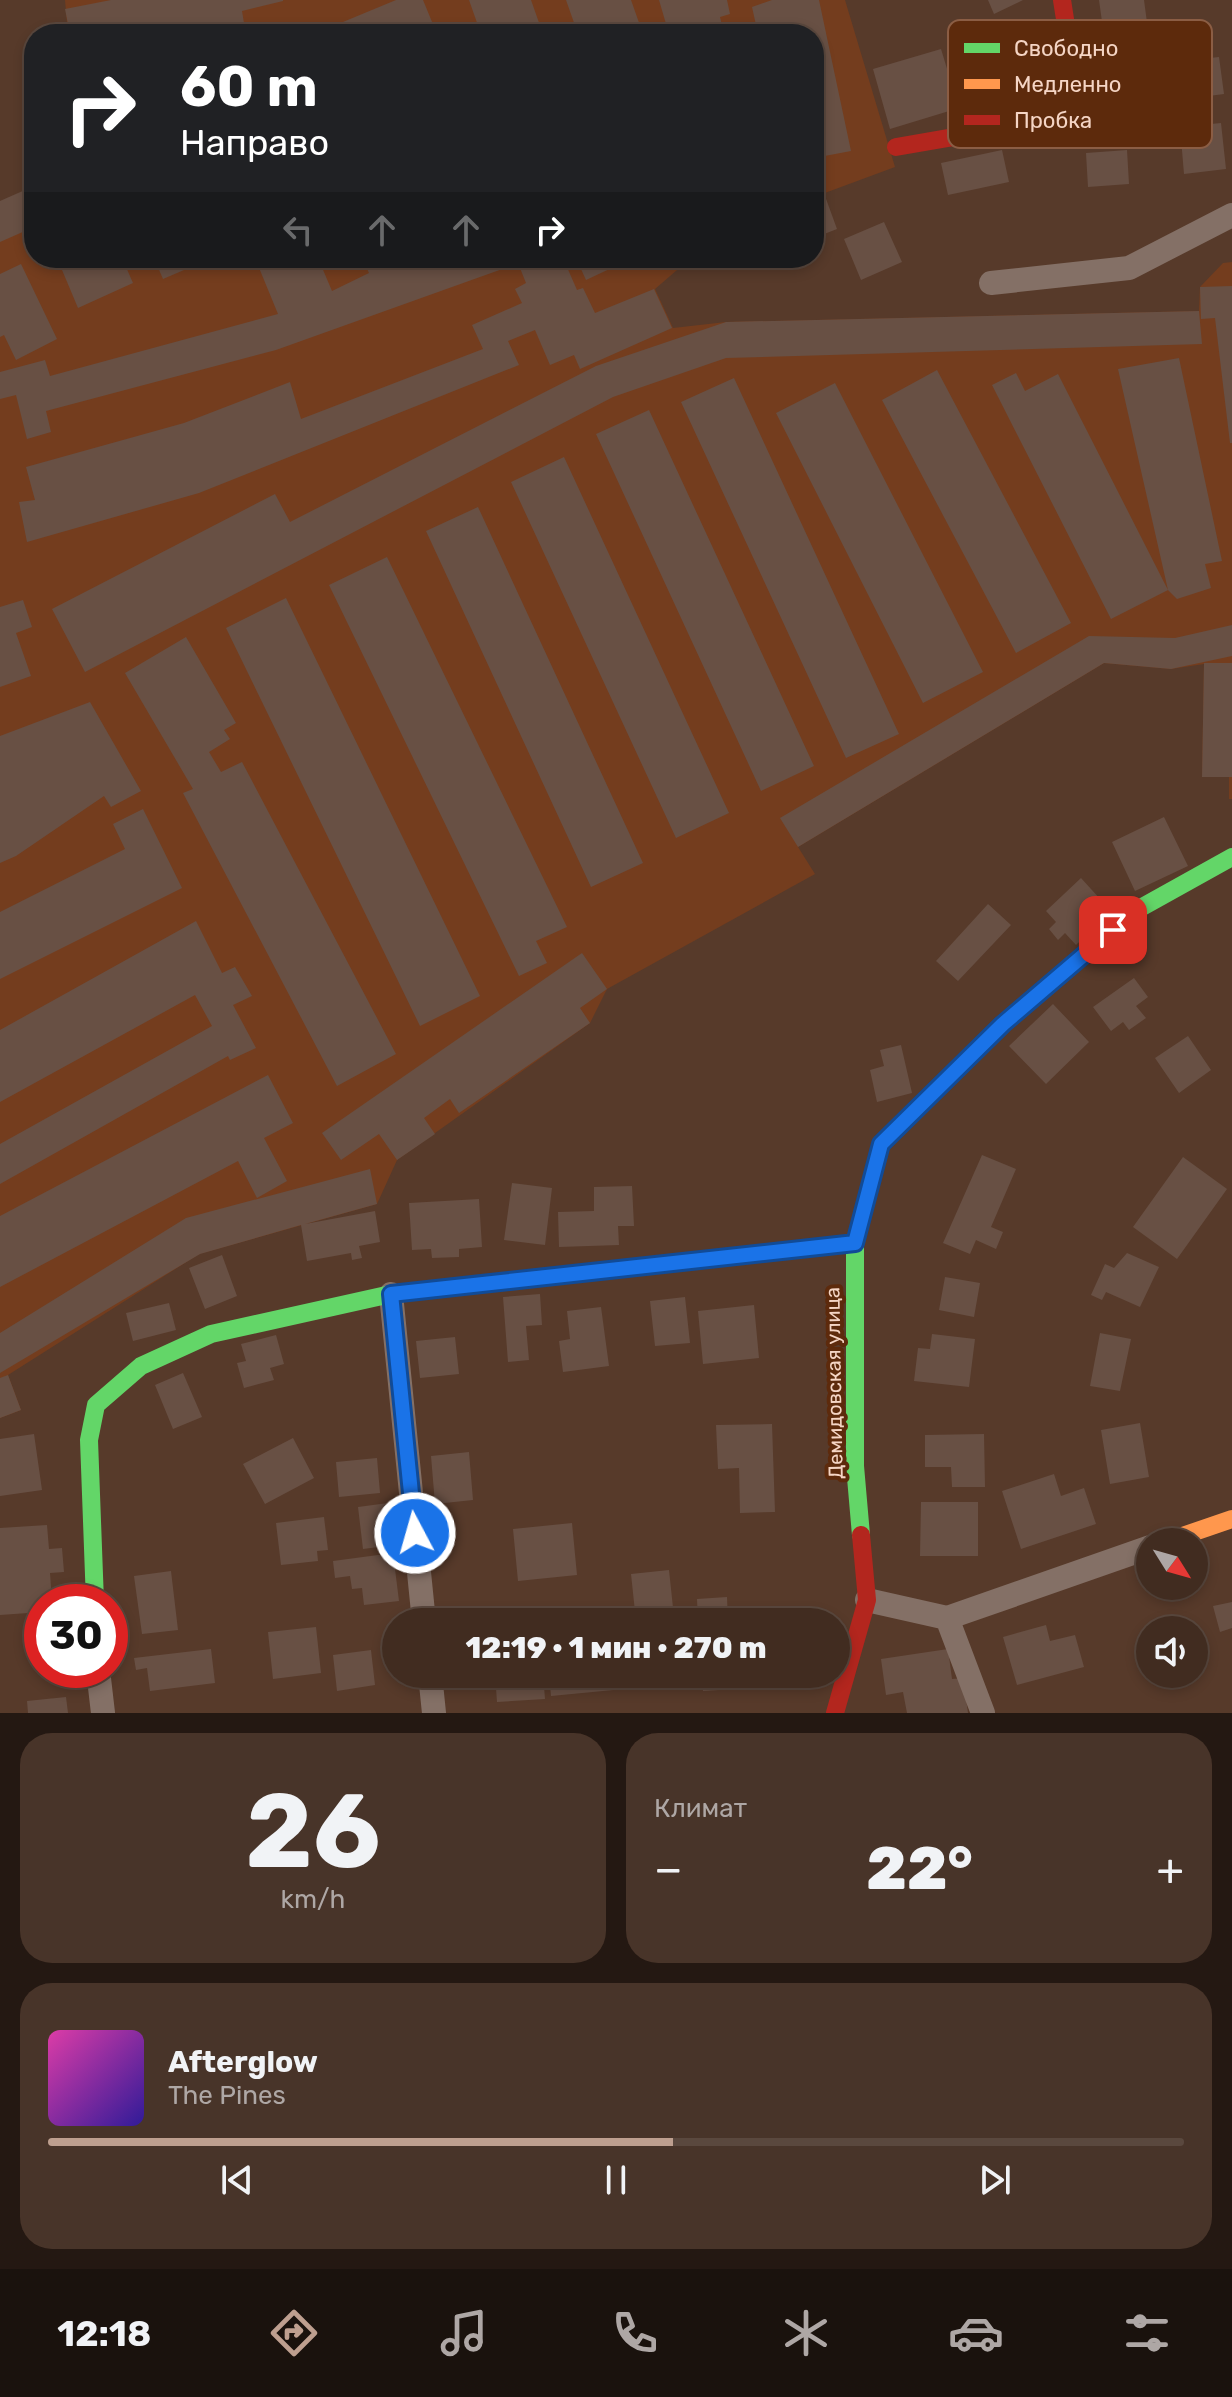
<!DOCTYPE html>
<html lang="ru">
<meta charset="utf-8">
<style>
body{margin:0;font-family:Rubik,sans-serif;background:#483429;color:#f1f3f6;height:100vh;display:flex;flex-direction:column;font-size:30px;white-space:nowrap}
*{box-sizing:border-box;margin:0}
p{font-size:26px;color:#aea7a5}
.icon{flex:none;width:44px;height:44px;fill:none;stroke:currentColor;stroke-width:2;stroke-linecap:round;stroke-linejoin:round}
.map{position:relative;height:1713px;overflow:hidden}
.panel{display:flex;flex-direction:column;gap:20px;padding:20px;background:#241812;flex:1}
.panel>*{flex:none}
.top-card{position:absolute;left:24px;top:24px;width:800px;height:244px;border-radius:32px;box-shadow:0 4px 12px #0003,0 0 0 2px #5a483e;background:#202124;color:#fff;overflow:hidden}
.needle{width:52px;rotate:127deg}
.buttons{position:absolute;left:1136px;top:1528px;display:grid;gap:16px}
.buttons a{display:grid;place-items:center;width:72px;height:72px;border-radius:50%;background:#412c20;box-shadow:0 4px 12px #0003,0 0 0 2px #5a483e;font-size:40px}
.speed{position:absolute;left:24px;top:1584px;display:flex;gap:16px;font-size:40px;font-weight:700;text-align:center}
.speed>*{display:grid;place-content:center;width:104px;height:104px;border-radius:50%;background:#412c20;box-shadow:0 4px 12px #0003,0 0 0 2px #5a483e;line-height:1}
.speed .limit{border:12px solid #d22;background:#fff;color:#111}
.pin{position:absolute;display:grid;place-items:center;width:68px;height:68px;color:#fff;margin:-34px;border-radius:16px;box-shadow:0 4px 12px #0006}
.me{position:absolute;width:88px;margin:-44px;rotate:354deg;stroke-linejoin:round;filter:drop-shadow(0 0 6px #0008)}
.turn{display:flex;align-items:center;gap:28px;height:168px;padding:0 24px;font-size:36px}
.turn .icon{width:104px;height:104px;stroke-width:2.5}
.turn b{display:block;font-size:56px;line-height:68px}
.lanes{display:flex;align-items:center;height:76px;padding:0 24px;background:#0003;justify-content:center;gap:40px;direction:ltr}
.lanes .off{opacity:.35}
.big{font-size:60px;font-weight:800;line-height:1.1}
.panel .tile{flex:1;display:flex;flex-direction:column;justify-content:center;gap:12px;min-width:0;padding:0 28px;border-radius:32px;background:#483429}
.panel .dial{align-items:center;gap:0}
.dial b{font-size:104px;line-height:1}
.song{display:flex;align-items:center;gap:24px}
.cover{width:96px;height:96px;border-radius:12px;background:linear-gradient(135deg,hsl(320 70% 55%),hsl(250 70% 35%))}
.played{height:8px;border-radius:4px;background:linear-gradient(90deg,#be9f8f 55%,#5a483e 55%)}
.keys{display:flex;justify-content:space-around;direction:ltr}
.heat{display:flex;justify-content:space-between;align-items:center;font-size:44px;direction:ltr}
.panel .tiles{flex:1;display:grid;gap:20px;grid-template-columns:1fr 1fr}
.tile:last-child{grid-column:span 2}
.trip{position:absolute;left:382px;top:1608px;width:468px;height:80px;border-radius:40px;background:#412c20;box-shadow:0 4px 12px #0003,0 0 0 2px #5a483e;font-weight:800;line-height:80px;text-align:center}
.tab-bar{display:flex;height:128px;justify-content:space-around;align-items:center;background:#1a120d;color:#aea7a5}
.tab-bar .icon{width:56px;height:56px}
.tab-bar .active{color:#be9f8f}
.tab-bar b{font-size:36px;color:#f1f3f6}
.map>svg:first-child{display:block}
.built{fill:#743d1e}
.building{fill:#685044}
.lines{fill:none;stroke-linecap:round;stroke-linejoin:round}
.street{stroke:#847066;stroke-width:24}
.fast{stroke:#63d668;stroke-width:18}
.slow{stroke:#ff974d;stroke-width:18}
.jam{stroke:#b3261e;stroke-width:18}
.route-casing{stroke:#114b97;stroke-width:20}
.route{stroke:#1a73e8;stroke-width:14}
.labels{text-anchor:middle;stroke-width:8;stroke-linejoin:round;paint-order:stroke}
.street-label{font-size:20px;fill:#f5d5c5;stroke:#5d2a0c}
.key{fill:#5d2a0c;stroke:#8b5d44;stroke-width:2}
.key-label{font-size:22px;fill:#f5d5c5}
</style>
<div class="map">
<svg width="1232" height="1713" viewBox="0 0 1232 1713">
<rect width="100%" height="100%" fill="#573a2a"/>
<path class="built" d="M65 0H845L895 167 814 197V34H68Z
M34 188V258H691L655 289 673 328 726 322 1199 311 1200 287 1223 263 1232 262V799H1229V777H1202L1204 664 1171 669 1104 663 798 847 815 874 607 989 590 1023 397 1160 377 1204 199 1254 8 1375 21 1410 0 1418V204Z"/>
<path class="building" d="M111 0H283V1L242 11 244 23 193 34H161L160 24 111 34H70L65 9Z
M396 0H423L437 34H314Z
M469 0H531L543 34H481Z
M566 0H631L643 34H578Z
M659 0H727L730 14 720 17 724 34H669Z
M772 0H819L851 151 814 158V34H758L752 7Z
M988 0H1023L994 14Z
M1099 0H1144L1148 30 1104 36Z
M941 49 959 108 890 129 873 69Z
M1219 57 1224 94 1178 100 1173 62Z
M1221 123 1226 169 1184 174 1180 127Z
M1002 150 1009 182 948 195 941 163Z
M1127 150 1129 184 1088 187 1086 153Z
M821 185 837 229 814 238V188Z
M34 186V227L0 242V201Z
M884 222 902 262 861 280 844 239Z
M57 258H122L133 283 78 308Z
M154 258H212L163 279Z
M255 258H318L332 291 369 273 362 258H514L516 264 276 350 46 411 51 432 27 439 16 395 0 399V372L45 360 50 376 278 314Z
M530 258H563L577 290 583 288 595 313 654 289 672 328 580 369 574 355 550 365 535 330 508 341 519 365 199 493 27 542 19 502 35 500 26 467 184 423 290 382 301 419 483 349 472 325 522 303 515 289 526 283 518 263Z
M576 258H633L586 280Z
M21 264 57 339 16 360 4 335 0 337V274Z
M1232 286V443H1230L1215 318 1201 319 1200 287Z
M1199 311 1202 344 726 358 613 397 85 672 52 609 275 494 290 522 596 366 726 322Z
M1179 358 1222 561 1205 564 1211 588 1177 599 1168 590 1111 619 992 385 1016 373 1025 391 1058 374 1168 590 1118 369Z
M937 370 1071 623 1016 653 882 400Z
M734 378 899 734 846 758 681 402Z
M835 383 983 672 923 703 776 413Z
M649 410 814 766 761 791 596 434Z
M564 457 729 813 676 838 511 482Z
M478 507 643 863 591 887 426 531Z
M387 557 567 927 536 941 547 963 519 976 329 585Z
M286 598 480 996 420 1026 226 628Z
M23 600 32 627 16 633 31 676 0 687V607Z
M1232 625V656L1171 669 1104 663 798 847 780 818 1089 636 1175 638Z
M186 637 236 723 224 730 230 739 209 752 221 772 242 762 396 1054 337 1086 183 793 193 789 125 673Z
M1204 663H1232V777H1202Z
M90 702 141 791 111 807 104 796 16 856 0 863V736Z
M143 809 182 888 0 979V912L125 849 113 824Z
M1164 817 1188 866 1135 891 1112 842Z
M1081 878 1111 911 1076 945 1065 933 1058 940 1049 929 1056 922 1046 911Z
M988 904 1011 925 958 981 936 961Z
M196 921 222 973 235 967 252 996 233 1005 256 1048 230 1060 228 1056 0 1184V1144L212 1026 195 995 0 1102V1030Z
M582 953 607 989 580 1008 590 1023 459 1113 450 1099 424 1118 435 1134 397 1160 379 1134 341 1160 322 1133Z
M1134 978 1148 997 1136 1006 1146 1018 1129 1030 1123 1022 1111 1031 1093 1007Z
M1053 1004 1089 1042 1046 1084 1009 1046Z
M1188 1036 1211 1070 1179 1093 1155 1058Z
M901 1045 912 1093 877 1102 870 1070 884 1066 880 1050Z
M268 1075 293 1123 264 1138 287 1181 257 1198 238 1161 0 1287V1216Z
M982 1155 1016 1169 991 1227 1003 1232 996 1249 976 1240 970 1254 943 1243Z
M1183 1157 1227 1189 1177 1259 1133 1227Z
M370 1169 377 1204 305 1224 375 1211 380 1242 359 1246 362 1258 352 1260 351 1253 307 1261 301 1225 200 1254 0 1373V1333L186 1218Z
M512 1183 552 1188 545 1245 504 1240Z
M632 1186 634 1226H618L619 1245 559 1247 558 1212 594 1211V1187Z
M479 1199 482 1247 459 1249V1257L432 1258 431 1249 412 1250 409 1203Z
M1127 1253 1159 1267 1140 1307 1106 1292 1102 1300 1091 1295 1105 1264 1114 1268Z
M222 1255 237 1296 205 1309 189 1268Z
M945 1277 980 1283 974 1317 939 1310Z
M540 1294 542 1325 526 1326 529 1360 508 1362 503 1297Z
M685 1297 690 1343 655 1346 650 1301Z
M169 1303 176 1330 133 1341 126 1313Z
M754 1305 759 1358 703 1364 698 1311Z
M601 1307 609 1366 563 1372 559 1341 570 1339 567 1311Z
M1100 1333 1131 1339 1120 1391 1090 1386Z
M932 1334 975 1339 969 1387 914 1381 918 1348 930 1349Z
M276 1335 284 1364 270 1368 274 1380 244 1388 237 1363 246 1361 241 1344Z
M455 1337 459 1374 420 1378 416 1341Z
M183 1373 202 1417 173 1429 155 1385Z
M8 1375 21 1410 0 1418V1378Z
M1140 1423 1149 1477 1110 1484 1101 1430Z
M772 1424 775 1512 740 1513 739 1468 718 1469 716 1425Z
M34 1434 42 1490 0 1496V1439Z
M984 1434 985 1487H952L951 1467H925V1435Z
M293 1438 314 1478 265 1504 243 1464Z
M469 1452 473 1500 435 1504 431 1456Z
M377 1458 380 1493 339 1497 336 1462Z
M1054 1474 1061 1496 1084 1488 1096 1524 1021 1549 1002 1491Z
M921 1502H978V1556H920Z
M388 1503 394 1545 363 1549 358 1507Z
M324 1517 328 1550 317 1551 318 1561 281 1565 276 1523Z
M572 1523 577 1575 518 1581 513 1529Z
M47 1525 49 1549 62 1548 64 1572 50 1573 52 1602H42V1612L0 1615V1528Z
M393 1553 399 1601 364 1605 362 1588 352 1589 350 1576 335 1578 333 1561Z
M669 1570 674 1617 636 1621 631 1574Z
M171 1571 178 1630 142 1634 134 1576Z
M727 1597 728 1622H698L697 1599Z
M1232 1602V1628L1220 1632 1213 1606Z
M1046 1625 1050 1641 1075 1635 1084 1667 1017 1685 1003 1637Z
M316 1627 321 1673 273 1679 268 1632Z
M211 1649 215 1683 150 1691 147 1668 136 1670 134 1658Z
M948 1649 952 1679 963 1678 968 1713H907L903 1692 886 1695 881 1659Z
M371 1650 375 1685 337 1691 333 1655Z
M495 1674H543L545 1699 497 1702Z
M549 1674H622L624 1689 551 1696Z
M702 1674H751L752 1688 703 1691Z
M66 1697 68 1713H28L27 1701Z"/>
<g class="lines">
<path class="street" d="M991 283 1129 268 1232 215
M391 1294 424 1622
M867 1600 947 1618 1150 1547
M947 1618 983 1713
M98 1670 103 1713
M430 1674 434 1713"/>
<path class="fast" d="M861 1535 855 1466V1243L881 1144 1003 1024 1135 911 1232 857
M95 1602 89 1440 96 1405 141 1366 211 1334 391 1294 855 1243"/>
<path class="slow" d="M1165 1542 1232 1519"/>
<path class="jam" d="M896 147 1080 115 1062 0
M835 1713 867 1600 861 1535"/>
</g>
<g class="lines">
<defs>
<path id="route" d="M415 1533 391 1294 855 1243 881 1144 1003 1024 1113 930"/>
</defs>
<use href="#route" class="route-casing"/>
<use href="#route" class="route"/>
</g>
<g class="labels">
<g class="street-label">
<text transform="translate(834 1383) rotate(-91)" y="7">Демидовская улица</text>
</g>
</g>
<rect x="948" y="20" width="264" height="128" rx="12" class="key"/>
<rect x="964" y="43" width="36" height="10" fill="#63d668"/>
<rect x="964" y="79" width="36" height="10" fill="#ff974d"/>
<rect x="964" y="115" width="36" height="10" fill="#b3261e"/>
<g class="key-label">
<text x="1014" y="56">Свободно</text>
<text x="1014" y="92">Медленно</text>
<text x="1014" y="128">Пробка</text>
</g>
</svg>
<div class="buttons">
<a><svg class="needle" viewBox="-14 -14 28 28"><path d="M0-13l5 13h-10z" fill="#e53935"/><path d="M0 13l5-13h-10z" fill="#aea7a5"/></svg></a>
<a><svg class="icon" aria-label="sound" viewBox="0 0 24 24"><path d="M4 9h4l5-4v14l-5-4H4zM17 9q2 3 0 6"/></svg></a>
</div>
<div class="speed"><div class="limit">30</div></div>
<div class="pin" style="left:1113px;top:930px;background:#d93025"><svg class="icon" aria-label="arrive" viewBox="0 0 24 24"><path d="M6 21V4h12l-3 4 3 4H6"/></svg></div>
<svg class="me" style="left:415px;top:1533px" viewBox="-20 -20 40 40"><circle r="17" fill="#1a73e8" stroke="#fff" stroke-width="3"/><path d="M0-11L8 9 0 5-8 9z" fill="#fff"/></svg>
<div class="trip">12:19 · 1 мин · 270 m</div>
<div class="top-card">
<div class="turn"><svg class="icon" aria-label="right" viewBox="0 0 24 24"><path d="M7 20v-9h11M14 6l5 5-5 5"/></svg><div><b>60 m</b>Направо</div></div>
<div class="lanes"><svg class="icon off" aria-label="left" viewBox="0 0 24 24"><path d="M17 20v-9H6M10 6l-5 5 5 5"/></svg><svg class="icon off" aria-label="ahead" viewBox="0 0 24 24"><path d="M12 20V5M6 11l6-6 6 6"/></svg><svg class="icon off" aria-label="ahead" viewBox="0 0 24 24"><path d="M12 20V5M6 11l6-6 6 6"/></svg><svg class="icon" aria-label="right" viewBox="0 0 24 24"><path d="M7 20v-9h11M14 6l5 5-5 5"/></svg></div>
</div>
</div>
<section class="panel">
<div class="tiles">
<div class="tile dial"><b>26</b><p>km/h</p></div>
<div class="tile"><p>Климат</p>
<div class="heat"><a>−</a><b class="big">22°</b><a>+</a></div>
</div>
<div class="tile">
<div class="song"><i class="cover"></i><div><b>Afterglow</b><p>The Pines</p></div></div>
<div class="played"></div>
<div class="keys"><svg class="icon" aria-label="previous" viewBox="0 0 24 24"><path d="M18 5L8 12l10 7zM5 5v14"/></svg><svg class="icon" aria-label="pause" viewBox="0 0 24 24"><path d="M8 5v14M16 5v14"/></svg><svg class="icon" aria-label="next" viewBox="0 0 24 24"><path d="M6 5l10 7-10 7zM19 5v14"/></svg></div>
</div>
</div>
</section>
<nav class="tab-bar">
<b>12:18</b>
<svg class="icon active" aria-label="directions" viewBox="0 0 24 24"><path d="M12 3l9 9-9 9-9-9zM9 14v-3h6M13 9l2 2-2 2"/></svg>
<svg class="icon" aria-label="music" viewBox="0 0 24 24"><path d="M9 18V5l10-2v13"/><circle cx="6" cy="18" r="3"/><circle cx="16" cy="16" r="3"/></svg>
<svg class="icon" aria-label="phone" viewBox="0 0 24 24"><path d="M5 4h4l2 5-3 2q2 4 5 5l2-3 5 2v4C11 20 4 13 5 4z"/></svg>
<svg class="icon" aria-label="climate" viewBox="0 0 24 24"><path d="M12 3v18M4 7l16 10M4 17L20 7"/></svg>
<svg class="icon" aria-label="car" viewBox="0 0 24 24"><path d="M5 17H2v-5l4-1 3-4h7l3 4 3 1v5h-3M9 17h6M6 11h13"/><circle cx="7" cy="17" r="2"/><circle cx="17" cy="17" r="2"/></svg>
<svg class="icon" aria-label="filters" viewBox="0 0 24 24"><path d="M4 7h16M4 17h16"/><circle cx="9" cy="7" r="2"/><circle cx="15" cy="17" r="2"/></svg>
</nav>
